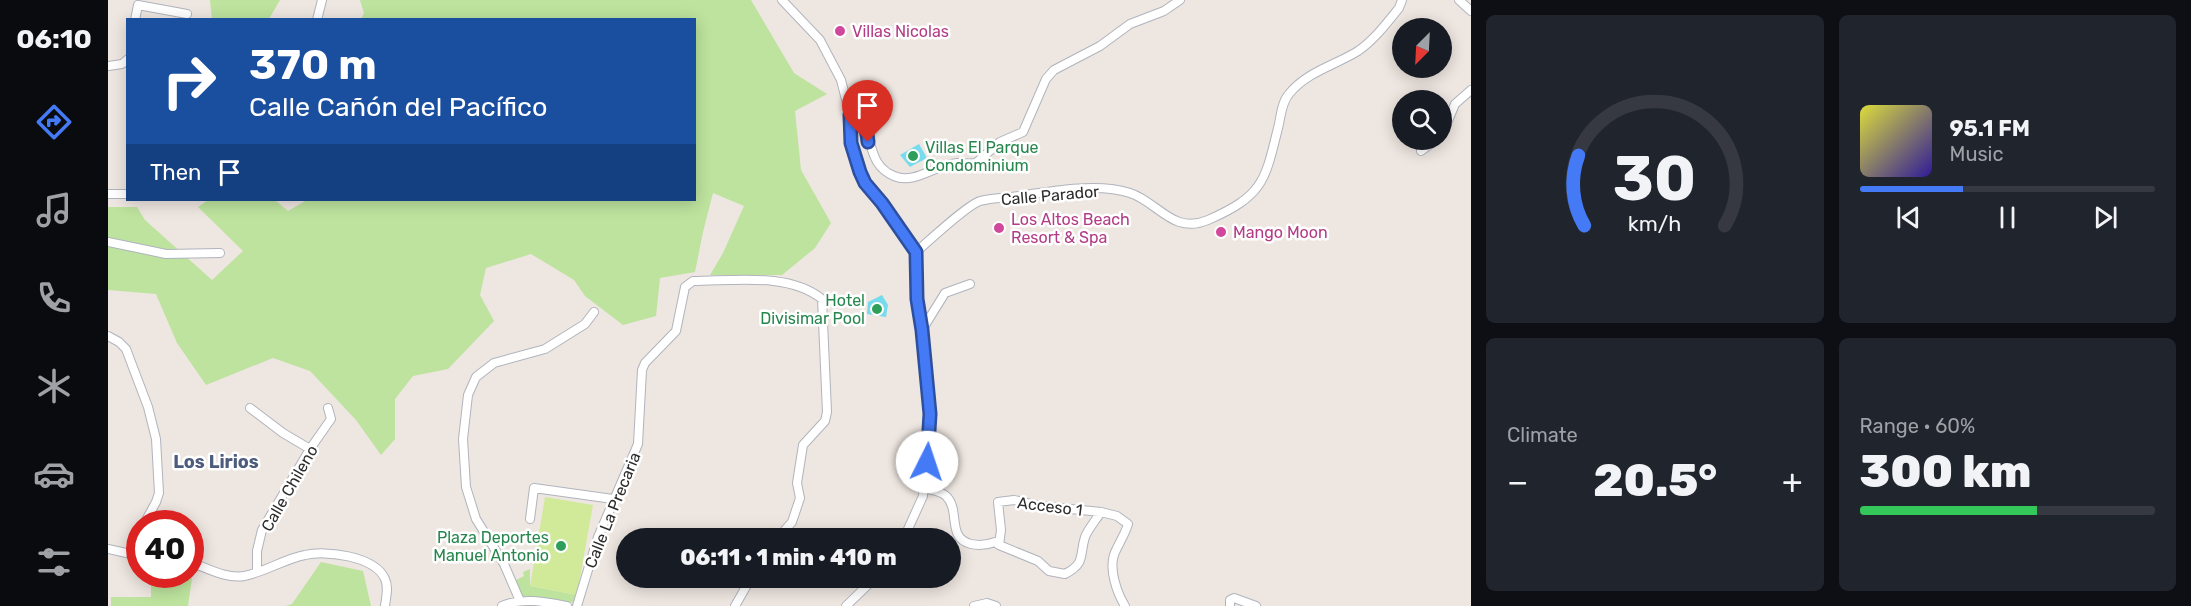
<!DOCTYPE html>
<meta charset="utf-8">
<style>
body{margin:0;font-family:Rubik,sans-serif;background:#20242c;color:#f1f3f6;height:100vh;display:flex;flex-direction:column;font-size:22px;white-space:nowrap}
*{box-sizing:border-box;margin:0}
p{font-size:20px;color:#9ea1a6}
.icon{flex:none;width:33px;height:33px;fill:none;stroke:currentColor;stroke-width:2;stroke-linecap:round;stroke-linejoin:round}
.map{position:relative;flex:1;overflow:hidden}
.side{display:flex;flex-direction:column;gap:15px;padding:15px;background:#0d0f14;width:720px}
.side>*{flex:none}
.banner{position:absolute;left:18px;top:18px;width:570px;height:183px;border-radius:0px;box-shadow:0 3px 15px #0003;background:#1a4fa0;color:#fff;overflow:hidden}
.needle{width:39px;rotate:204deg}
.controls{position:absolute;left:1284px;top:18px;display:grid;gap:12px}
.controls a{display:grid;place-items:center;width:60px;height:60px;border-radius:50%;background:#171b24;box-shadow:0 3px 15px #0003;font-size:30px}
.speed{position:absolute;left:18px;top:510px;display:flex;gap:12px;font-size:30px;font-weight:700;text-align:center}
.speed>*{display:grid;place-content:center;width:78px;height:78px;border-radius:50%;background:#171b24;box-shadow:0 3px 15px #0003;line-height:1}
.speed .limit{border:9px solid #d22;background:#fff;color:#111}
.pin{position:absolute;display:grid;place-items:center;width:51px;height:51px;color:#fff;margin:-62px -26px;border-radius:50% 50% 50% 0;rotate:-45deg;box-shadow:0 0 6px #0007}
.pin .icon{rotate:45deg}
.me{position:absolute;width:66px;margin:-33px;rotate:4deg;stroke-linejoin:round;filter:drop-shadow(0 0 4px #0008)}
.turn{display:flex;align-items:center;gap:21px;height:126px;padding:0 24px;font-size:27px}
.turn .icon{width:78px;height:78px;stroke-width:2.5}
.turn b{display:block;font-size:42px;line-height:51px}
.then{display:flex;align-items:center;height:57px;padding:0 24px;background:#0003;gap:12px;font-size:22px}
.big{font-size:45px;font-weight:800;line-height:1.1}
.side .card{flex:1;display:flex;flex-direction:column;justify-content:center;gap:9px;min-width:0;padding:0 21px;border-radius:9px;background:#20242c}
.side .dial{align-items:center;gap:0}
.dial svg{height:156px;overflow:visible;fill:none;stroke:#363941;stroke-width:7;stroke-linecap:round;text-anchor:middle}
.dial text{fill:#f1f3f6;stroke:none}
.song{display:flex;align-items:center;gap:18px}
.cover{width:72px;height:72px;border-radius:9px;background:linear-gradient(135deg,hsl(60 70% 55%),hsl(250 70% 35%))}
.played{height:6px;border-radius:3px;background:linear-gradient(90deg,#447af6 35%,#363941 35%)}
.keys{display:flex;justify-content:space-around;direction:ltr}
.heat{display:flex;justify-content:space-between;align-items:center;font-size:33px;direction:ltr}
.charge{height:9px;border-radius:4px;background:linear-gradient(90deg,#34c759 60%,#363941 0)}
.side .tiles{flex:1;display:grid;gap:15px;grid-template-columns:repeat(2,1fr)}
.trip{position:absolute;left:508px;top:528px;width:345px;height:60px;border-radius:30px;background:#171b24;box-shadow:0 3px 15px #0003;font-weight:800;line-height:60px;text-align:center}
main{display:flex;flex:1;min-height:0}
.tab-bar{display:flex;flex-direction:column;width:108px;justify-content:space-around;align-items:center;background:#090b0e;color:#9ea1a6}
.tab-bar .icon{width:42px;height:42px}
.tab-bar .selected{color:#447af6}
.tab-bar b{font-size:27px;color:#f1f3f6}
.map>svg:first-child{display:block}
.green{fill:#bde39e}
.pitch{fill:#d1ea9a}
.water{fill:#76dbed}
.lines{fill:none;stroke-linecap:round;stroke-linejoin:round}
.minor-casing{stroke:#b0b4bd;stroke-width:10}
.minor{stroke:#fff;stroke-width:8}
.route-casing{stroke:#2c4fa0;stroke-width:15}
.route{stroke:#447af6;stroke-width:10}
.hotel-dot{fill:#d1479c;stroke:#fff;stroke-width:2}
.leisure-dot{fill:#2e9e5b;stroke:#fff;stroke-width:2}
.labels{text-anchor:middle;stroke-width:5;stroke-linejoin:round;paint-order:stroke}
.hotel-label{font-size:16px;fill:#b23c85;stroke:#fff;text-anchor:start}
.leisure-label{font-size:16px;fill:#27864d;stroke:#fff;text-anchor:end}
.street-label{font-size:16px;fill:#2d2d2d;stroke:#fff}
.neighbourhood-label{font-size:18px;font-weight:bold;fill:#4d5c7d;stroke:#fff}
</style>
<main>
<nav class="tab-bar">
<b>06:10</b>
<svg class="icon selected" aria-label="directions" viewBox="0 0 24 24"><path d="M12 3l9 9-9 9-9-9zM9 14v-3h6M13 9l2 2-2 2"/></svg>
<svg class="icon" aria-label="music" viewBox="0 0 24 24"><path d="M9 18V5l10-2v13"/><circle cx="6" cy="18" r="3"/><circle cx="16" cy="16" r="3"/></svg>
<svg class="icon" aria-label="phone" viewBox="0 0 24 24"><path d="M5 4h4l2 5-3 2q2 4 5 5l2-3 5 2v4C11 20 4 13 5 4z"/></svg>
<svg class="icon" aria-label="climate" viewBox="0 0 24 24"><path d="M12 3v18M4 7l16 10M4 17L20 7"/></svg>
<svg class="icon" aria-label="car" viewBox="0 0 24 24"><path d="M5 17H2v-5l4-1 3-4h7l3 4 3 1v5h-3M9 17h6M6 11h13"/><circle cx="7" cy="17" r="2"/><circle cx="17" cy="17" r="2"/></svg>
<svg class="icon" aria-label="filters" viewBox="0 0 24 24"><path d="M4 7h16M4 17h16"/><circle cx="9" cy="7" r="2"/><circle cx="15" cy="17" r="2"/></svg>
</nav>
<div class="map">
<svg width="1363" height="606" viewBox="0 0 1363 606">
<rect width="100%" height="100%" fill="#eee6e0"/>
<path class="green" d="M102 0H172L161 19 104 20Z
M252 0H643L686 73 719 94 687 111 693 170 723 223 707 248 674 275H602L615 253 636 206 605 193 595 232 587 272 552 278 548 316 515 325 477 296 466 280 423 254 378 268 372 295 386 321 340 369 305 376 287 399V439L273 455 248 420 202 371 165 358 98 385 69 343 48 294 0 290V207H29L37 220 104 280 135 251 90 207 100 200H167L180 211 199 200H586V20L253 19 256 13Z
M213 562 255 571 263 606H178L184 604Z
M422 569V586L469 595 467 603 422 596 413 597 406 581 416 576 415 572Z
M43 575H73L84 578 80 606H3V597H43Z"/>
<path class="pitch" d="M437 497 485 505 469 595 422 586Z"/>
<path class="water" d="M811 144 819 158 802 167 792 155Z
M774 295 780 305 778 317 759 314 760 302Z"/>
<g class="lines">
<defs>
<path id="minor" d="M674 0 712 40 733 80 742 115 743 143 751 172 757 183 774 203 808 252 809 299 814 330 822 414 815 496 796 538
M1351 0 1363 11
M27 20 30 5 79 14
M209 20 214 0
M0 66 14 64 20 59
M742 115C770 126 754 163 786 176 807 185 828 164 849 163 856 163 862 164 868 163L892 142 915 132 938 79 946 70 992 46 1022 24 1056 11 1072 0
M1334 135 1347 104 1363 90
M1313 151 1328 140
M0 194H20
M0 242 58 254 112 253
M808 252C821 241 859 205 872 201 882 198 894 198 904 197 938 192 989 182 1022 193 1050 202 1065 235 1100 220 1157 195 1157 180 1171 124 1173 114 1174 102 1181 94 1198 72 1228 65 1250 51 1266 40 1279 23 1291 8L1294 0
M814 330 837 293 862 284
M0 336 11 342 18 349 40 407 48 439 51 493 48 502 36 524
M142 408 175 433 202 449
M816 488C823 490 833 491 838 496 853 510 838 538 863 544 872 546 879 545 887 542L891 545 893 530 890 502 906 500 932 506 993 512 1009 516 1020 524C1017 535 1009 546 1006 555 1001 570 1009 593 1017 606
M422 519 426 488 505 499
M891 545 930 561 941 571 957 574C978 563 971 556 977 537 980 529 988 520 993 512
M0 549 32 556
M82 562C99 568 118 579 136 576 157 572 176 559 197 555 218 550 267 556 277 579 281 587 278 597 277 606
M149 572V551L154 530 202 449 223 419 220 408
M412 601 396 564 368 519 358 487 355 439 360 395 368 377 386 363 437 349 477 324 486 312
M394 606C414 597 438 602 459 606
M469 606 490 537 530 444 534 370 537 363 568 331 577 287 585 281C625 281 681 272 714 299L719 412 717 421 695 445 689 483 692 498 684 522 670 538
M627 606 643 578
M738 606 767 578
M866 606 879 603 888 606
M1122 606V600L1126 598 1148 606"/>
</defs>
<use href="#minor" class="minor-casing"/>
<use href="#minor" class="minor"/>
</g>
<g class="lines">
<defs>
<path id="route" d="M760 142C759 128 755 120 742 115L743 143 752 172 757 183 774 203 808 252 809 299 814 330 822 414 819 462"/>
</defs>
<use href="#route" class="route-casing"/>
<use href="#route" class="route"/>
</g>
<g class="hotel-dot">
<circle cx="732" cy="31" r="6"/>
<circle cx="891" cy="228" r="6"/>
<circle cx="1113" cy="232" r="6"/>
</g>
<g class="leisure-dot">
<circle cx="805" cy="156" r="6"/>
<circle cx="769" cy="309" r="6"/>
<circle cx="453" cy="546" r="6"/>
</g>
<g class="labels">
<g class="hotel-label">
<text x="744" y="37">Villas Nicolas</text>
<text x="903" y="225">Los Altos Beach<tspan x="903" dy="18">Resort &amp; Spa</tspan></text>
<text x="1125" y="238">Mango Moon</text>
</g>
<g class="leisure-label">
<text x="817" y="153" text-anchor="start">Villas El Parque<tspan x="817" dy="18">Condominium</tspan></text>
<text x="757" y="306">Hotel<tspan x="757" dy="18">Divisimar Pool</tspan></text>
<text x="441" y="543">Plaza Deportes<tspan x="441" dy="18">Manuel Antonio</tspan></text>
</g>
<g class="street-label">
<text transform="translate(942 195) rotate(-5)" y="6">Calle Parador</text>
<text transform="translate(181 488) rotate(-60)" y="6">Calle Chileno</text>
<text transform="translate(942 506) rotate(7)" y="6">Acceso 1</text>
<text transform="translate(504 510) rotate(-68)" y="6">Calle La Precaria</text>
</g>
<g class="neighbourhood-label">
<text x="108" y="468">Los Lirios</text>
</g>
</g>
</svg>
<div class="controls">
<a><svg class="needle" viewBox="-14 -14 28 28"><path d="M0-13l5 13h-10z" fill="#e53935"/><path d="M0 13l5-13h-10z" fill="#9ea1a6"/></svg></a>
<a><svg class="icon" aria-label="search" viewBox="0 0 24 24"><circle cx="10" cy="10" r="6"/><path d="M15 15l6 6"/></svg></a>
</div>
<div class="speed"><div class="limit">40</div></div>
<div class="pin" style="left:760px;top:142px;background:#d93025"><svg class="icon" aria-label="arrive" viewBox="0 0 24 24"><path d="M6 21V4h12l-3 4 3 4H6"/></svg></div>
<svg class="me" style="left:819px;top:462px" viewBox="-20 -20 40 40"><circle r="19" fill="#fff"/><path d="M0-13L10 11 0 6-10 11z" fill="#447af6"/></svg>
<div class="trip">06:11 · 1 min · 410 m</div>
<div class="banner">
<div class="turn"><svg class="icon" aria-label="right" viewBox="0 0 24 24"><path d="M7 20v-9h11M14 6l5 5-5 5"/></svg><div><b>370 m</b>Calle Cañón del Pacífico</div></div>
<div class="then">Then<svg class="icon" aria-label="arrive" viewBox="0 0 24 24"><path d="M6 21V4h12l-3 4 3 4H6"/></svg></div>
</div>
</div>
<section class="side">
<div class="tiles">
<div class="card dial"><svg viewBox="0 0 100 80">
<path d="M14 69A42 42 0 1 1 86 69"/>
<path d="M14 69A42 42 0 0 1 11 33" stroke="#447af6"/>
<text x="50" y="56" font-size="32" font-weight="700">30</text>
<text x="50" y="72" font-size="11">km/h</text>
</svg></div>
<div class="card">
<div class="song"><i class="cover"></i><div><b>95.1 FM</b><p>Music</p></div></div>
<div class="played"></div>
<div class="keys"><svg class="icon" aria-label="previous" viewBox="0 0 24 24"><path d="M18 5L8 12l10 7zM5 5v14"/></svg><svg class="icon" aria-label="pause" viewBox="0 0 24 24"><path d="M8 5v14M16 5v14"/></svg><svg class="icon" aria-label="next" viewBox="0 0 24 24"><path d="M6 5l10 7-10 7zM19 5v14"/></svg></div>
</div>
<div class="card"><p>Climate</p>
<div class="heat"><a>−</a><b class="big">20.5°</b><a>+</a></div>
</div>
<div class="card"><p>Range · 60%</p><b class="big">300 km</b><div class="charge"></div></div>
</div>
</section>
</main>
